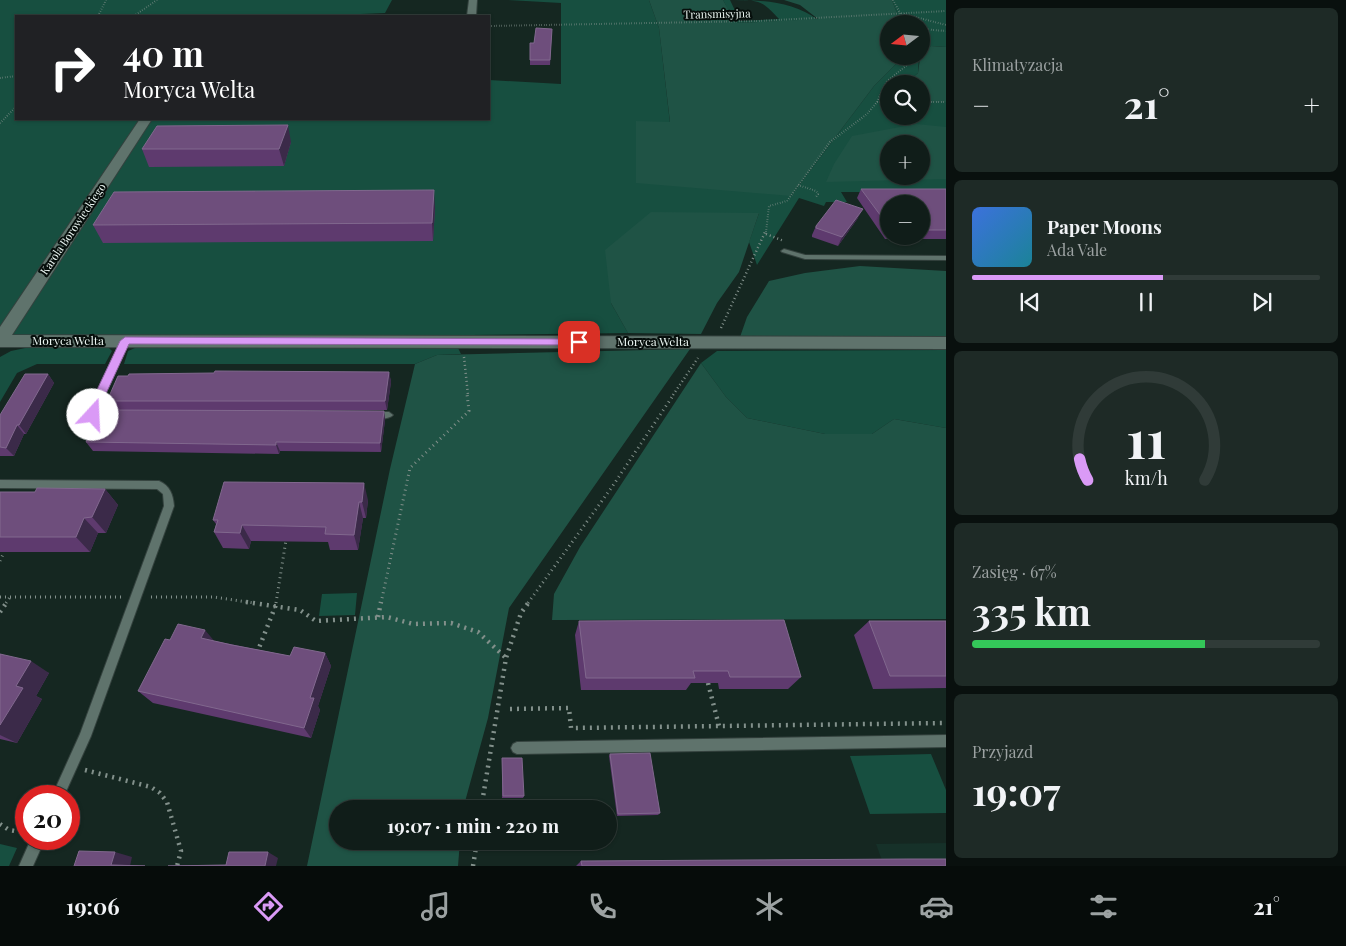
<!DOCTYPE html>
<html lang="pl">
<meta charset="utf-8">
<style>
body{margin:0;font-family:"Playfair Display",serif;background:#1e2a26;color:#f1f3f6;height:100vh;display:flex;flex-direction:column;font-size:19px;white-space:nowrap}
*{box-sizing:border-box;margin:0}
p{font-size:16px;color:#9ca2a2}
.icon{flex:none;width:28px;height:28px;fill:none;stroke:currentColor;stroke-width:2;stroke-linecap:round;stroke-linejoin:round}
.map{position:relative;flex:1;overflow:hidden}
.panel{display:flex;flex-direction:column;gap:8px;padding:8px;background:#09100e;width:400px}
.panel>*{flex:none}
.hud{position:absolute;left:15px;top:15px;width:475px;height:105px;border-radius:0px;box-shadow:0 1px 4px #0004,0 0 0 1px #303b38;background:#202124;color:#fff;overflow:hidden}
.needle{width:32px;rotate:254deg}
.tools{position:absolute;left:880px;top:15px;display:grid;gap:10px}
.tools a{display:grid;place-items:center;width:50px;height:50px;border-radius:50%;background:#101d19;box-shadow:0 1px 4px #0004,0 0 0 1px #303b38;font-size:25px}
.speed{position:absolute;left:15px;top:785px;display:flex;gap:10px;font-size:25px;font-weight:700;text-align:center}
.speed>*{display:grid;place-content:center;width:65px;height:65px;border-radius:50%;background:#101d19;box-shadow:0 1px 4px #0004,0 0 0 1px #303b38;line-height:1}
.speed .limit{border:8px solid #d22;background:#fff;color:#111}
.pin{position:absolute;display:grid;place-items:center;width:42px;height:42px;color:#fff;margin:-21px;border-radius:10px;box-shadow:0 2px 8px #0006}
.me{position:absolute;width:55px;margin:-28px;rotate:20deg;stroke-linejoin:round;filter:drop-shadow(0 0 4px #0008)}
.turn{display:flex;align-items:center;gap:18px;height:105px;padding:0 25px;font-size:22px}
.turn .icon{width:65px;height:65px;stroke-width:2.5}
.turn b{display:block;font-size:35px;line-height:42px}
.big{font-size:38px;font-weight:700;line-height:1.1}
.panel .widget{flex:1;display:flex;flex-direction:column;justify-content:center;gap:8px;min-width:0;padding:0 18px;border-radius:8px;background:#1e2a26}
.panel .dial{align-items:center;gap:0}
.dial svg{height:130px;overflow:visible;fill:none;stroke:#303b38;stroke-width:7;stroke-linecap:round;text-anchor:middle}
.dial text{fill:#f1f3f6;stroke:none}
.song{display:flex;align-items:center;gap:15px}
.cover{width:60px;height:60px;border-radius:8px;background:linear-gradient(135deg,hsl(220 70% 55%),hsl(190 70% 35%))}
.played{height:5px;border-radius:2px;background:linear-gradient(90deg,#da9af6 55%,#303b38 55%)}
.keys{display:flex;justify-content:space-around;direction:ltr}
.heat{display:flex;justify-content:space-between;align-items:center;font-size:28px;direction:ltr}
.charge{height:8px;border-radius:4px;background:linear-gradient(90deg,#34c759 67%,#303b38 0)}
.trip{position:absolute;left:329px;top:800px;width:288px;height:50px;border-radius:25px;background:#101d19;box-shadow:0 1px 4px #0004,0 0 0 1px #303b38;font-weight:700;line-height:50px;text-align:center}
.dock{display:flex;height:80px;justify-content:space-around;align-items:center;background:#060c0a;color:#9ca2a2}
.dock .icon{width:35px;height:35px}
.dock .current{color:#da9af6}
.dock b{font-size:22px;color:#f1f3f6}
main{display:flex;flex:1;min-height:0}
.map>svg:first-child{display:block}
.built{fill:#163129}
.green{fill:#174f40;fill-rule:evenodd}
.forest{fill:#1f5345;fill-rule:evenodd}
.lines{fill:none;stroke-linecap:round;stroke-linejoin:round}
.lane-casing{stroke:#34423e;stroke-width:2}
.street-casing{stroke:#34423e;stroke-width:2}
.path-far3{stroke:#82908b;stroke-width:2;stroke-dasharray:0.5 2;stroke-linecap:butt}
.path-far2{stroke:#82908b;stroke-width:2.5;stroke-dasharray:1 3;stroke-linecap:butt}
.path-far1{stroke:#82908b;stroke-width:3;stroke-dasharray:1 4;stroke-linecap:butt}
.path{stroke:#82908b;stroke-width:4.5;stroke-dasharray:2 5;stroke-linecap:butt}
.lane{fill:#5f736c;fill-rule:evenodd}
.street{fill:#5f736c;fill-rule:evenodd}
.wall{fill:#5e3a6e;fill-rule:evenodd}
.shaded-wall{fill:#3b2a49}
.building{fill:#6e4e7c;stroke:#81688e}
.route{fill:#da9af6;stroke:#8e64a0}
.labels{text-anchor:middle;stroke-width:4;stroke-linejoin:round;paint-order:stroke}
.far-street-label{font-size:11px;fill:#eaf5f1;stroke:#060e0b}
.street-label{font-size:12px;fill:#eaf5f1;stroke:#060e0b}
</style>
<main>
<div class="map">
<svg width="946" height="866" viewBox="0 0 946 866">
<rect width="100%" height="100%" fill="#152721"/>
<path class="built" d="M946 843V866H884L876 844Z"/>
<path class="green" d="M0 0H392L385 13 312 16H16V119H489V80L561 84V3L508 0H649L659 28 670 123 791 196 874 86 904 56H919L918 73 905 84H889V97L883 101 889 102V116H921V102H946V192H841L847 202H826L824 206 799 198 757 265 749 242 759 213 611 303 628 333 396 336 0 335ZM889 144H921V176H889Z
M723 0C759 0 791 0 818 20L735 23ZM730 0C759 0 762 0 779 19L740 21Z
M892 0H946V47L931 46 921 51V24H901Z
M30 347H108L112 351 105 364H37L17 373 0 402V357L11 351Z
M135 348H458L461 354 437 355 415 364H124L128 351Z
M946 350V428L894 419 872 434H825L747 418 726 397 701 363 717 351Z
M357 593 355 615 319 616 322 594Z
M931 754 946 790V813L870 814 850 756Z
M0 844 17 848 9 866H0Z"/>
<path class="forest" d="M649 0H723L736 23 818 19 800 5 784 0H892L901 24H889V56H904L874 86 791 196 636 183V121L670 122 659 28Z
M931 46 946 47V102H921V84H905L918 73 921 51Z
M916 124 946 127V179L826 182 834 164 852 136ZM889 144H921V176H889Z
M651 212 759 213 739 272 717 303 701 334 628 333 611 303 605 250Z
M860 266 946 271V336L740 337 747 317 769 281 805 273Z
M690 349 509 608 488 718 463 809H338V841H460L458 866H307L390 469 415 364 437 355Z
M701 363 726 397 747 418 825 434H872L894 419 946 428V619L552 620 554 594 580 547Z"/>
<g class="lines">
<defs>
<path id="lane" d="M784 249 805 255 946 256V260L805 259 782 252 781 251Z
M125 338 129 341 97 411 109 413 113 416 109 419 90 417 89 411 121 341Z
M372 412H389L393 415C388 420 373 420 368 415Z
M0 480 159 481C170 486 173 494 174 506L91 736 64 796H52L80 734 164 506 163 494 157 489 0 488Z
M946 735V747L517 754 513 752 511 748 513 744 517 742Z
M31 839H45L33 866H19Z"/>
<path id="street" d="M469 0H477L476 16H467Z
M140 119H152L12 335 946 337V349L0 347V327Z"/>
</defs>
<use href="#lane" class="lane-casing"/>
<use href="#street" class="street-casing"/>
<path class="path-far3" d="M893 0 906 24
M904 14 946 25
M98 16 106 0
M134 16 157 0
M489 26 758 21 946 11
M921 29 946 31
M0 78 16 76
M877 102H889
M921 102H946
M0 123 16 107
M798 185 816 191 818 194 816 197
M766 232 769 206 787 201 830 142 867 114 877 102 887 81 911 62 912 56"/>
<path class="path-far2" d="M766 234 784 241
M721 328 766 230
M464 357 468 395
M673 395 698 358"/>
<path class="path-far1" d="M0 561 4 552
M0 597H122
M151 597H214L254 603
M6 603 10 597
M276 603 286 540
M381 603 410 468 469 411 467 394
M528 603 612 487 674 394"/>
<path class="path" d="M246 602 300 610 316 621 387 617 413 624 451 623 478 632 506 658
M0 612 7 602
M378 617 381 602
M257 653 277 602
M708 683 719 726
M510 709 569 708 571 728 946 723
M85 770 151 787 160 793 167 802 181 851 177 866
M481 809 506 658 521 613 529 602
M0 824 9 830 26 833
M473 866 477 841"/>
<use href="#lane" class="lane"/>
<use href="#street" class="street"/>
</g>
<path class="wall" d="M552 29 550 65H530V43H534Z
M291 142 284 166 149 167 142 149Z
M861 189H946V239H885L857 198ZM889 204H921V236H889Z
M435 208 433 241 103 243 93 225Z
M858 218 838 246 812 237V235L816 226Z
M389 372 391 382 387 410H194L384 411 385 420 381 452 280 451 279 454 93 451 86 442 113 410 107 401Z
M48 374 54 383 26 434H24L14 456H0V415Z
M105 489 118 505 106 533H98L90 552H0V492H35Z
M368 500 366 518H363L358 550H330L328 542 251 541 249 549 223 548 214 532 216 524 213 520Z
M579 621 801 677 788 689H719L718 683H691L686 690H581L575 635Z
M869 621H946V688L873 689 854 635Z
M215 641 290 656 325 653 331 666 318 706 320 710 311 738 153 703 138 691Z
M0 654 49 673 36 696 42 699 17 743 0 739Z
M610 754 660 813 658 815 617 816 609 756Z
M502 758 524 796 523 798H502Z
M907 859 946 866H576L581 861Z"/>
<path class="shaded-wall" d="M288 125 291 142 284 166 279 149Z
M434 190 435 208 433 241 432 223Z
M863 209 858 218 838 246 842 237Z
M389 372 391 382 387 410 385 401Z
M48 374 54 383 26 434 19 425Z
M384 411 385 420 381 452 380 443Z
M17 425 24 434 14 456 6 448Z
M276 442 280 451 279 454 276 445Z
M364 483 368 500 366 518 362 502Z
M105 489 118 505 106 533 92 517Z
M359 502 363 518 358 550 354 535Z
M84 518 98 533 90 552 76 537Z
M242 525 251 541 249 549 240 533Z
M205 630 216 643 201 638Z
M325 653 331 666 318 706 320 710 311 738 304 728 310 698Z
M31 661 49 673 36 696 42 699 17 743 0 735V725L16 686Z
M115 852 132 857 130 866 111 865Z
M268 852 278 858 276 866H265Z"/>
<path class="building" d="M536 28 552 29 550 60H530V43H534Z
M288 125 279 149H142L157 126Z
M861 189H946V230H921V204H889V227Z
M434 190 432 223 93 225 114 192Z
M836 200 863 209 842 237 816 228V226Z
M215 371 389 372 385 401H107L118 376H128L129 374 214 373Z
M25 374H48L19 425H17L6 448 0 447V415Z
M102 410 384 411 380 443 276 442V445L86 442Z
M224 482 364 483 362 502H359L354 535 325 534 326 527 242 525 240 533 214 532 218 520H213Z
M37 488 105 489 92 517 84 518 76 537H0V492H35Z
M784 620 801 677H730L728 671H693L695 678H586L579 621Z
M869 621H946V676H890Z
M178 624 205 630 201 638 232 645 290 656 294 647 325 653 310 698H314L304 728 138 691 165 639 170 640Z
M0 654 31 661 16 686 23 688 0 725Z
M650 753 660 813 618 814 610 754Z
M502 758H522L524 796H503Z
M79 851 115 852 111 865 145 866H74Z
M229 852H268L265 866H168L226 865Z
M907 859H946V866H582L581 861Z"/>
<path class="route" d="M125 337 579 339 584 342 579 345 129 344 98 411 97 418H89L87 411 120 341Z"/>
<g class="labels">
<g class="far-street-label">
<text transform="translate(717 14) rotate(-1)" y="4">Transmisyjna</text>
<text transform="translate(73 229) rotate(-56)" y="4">Karola Borowieckiego</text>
</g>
<g class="street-label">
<text x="68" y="345">Moryca Welta</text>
<text x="653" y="346">Moryca Welta</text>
</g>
</g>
</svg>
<div class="tools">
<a><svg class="needle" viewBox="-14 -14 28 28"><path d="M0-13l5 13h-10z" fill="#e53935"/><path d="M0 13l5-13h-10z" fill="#9ca2a2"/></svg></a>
<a><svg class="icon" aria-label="search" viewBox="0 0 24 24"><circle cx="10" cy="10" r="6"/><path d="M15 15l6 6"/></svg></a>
<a>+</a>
<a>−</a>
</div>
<div class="speed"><div class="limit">20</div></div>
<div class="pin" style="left:579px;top:342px;background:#d93025"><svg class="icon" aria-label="arrive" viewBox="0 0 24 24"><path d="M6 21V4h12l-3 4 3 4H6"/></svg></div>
<svg class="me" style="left:93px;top:415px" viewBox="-20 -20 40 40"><circle r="19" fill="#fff"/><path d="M0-13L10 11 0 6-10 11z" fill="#da9af6"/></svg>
<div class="trip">19:07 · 1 min · 220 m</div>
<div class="hud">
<div class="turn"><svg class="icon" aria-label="right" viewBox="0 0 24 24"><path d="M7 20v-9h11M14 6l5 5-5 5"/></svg><div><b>40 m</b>Moryca Welta</div></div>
</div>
</div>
<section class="panel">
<div class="widget"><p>Klimatyzacja</p>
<div class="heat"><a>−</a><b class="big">21°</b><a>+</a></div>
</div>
<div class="widget">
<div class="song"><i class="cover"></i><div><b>Paper Moons</b><p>Ada Vale</p></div></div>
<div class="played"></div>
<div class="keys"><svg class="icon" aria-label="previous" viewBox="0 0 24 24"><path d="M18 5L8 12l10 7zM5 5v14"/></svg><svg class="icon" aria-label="pause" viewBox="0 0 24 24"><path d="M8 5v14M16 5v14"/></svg><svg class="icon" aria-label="next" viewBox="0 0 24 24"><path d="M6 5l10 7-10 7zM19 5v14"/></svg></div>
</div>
<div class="widget dial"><svg viewBox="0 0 100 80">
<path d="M14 69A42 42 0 1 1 86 69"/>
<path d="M14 69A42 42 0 0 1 9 56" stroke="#da9af6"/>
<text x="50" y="56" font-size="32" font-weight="700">11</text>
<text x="50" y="72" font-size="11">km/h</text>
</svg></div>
<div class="widget"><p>Zasięg · 67%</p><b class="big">335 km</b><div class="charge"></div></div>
<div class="widget"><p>Przyjazd</p><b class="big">19:07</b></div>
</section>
</main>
<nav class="dock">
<b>19:06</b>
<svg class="icon current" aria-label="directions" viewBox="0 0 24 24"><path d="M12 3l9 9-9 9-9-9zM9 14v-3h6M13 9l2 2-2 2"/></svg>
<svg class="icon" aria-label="music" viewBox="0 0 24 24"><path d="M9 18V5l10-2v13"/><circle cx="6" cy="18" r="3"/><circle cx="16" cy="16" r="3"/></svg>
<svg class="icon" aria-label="phone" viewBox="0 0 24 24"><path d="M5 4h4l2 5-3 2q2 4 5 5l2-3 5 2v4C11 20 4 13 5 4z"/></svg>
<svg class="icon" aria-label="climate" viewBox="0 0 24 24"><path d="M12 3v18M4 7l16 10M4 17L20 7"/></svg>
<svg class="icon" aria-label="car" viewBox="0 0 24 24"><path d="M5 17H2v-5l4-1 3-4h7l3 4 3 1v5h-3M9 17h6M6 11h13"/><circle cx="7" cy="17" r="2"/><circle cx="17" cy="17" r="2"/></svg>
<svg class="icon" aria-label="filters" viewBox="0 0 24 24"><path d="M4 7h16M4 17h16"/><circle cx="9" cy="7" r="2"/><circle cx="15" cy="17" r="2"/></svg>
<b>21°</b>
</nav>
